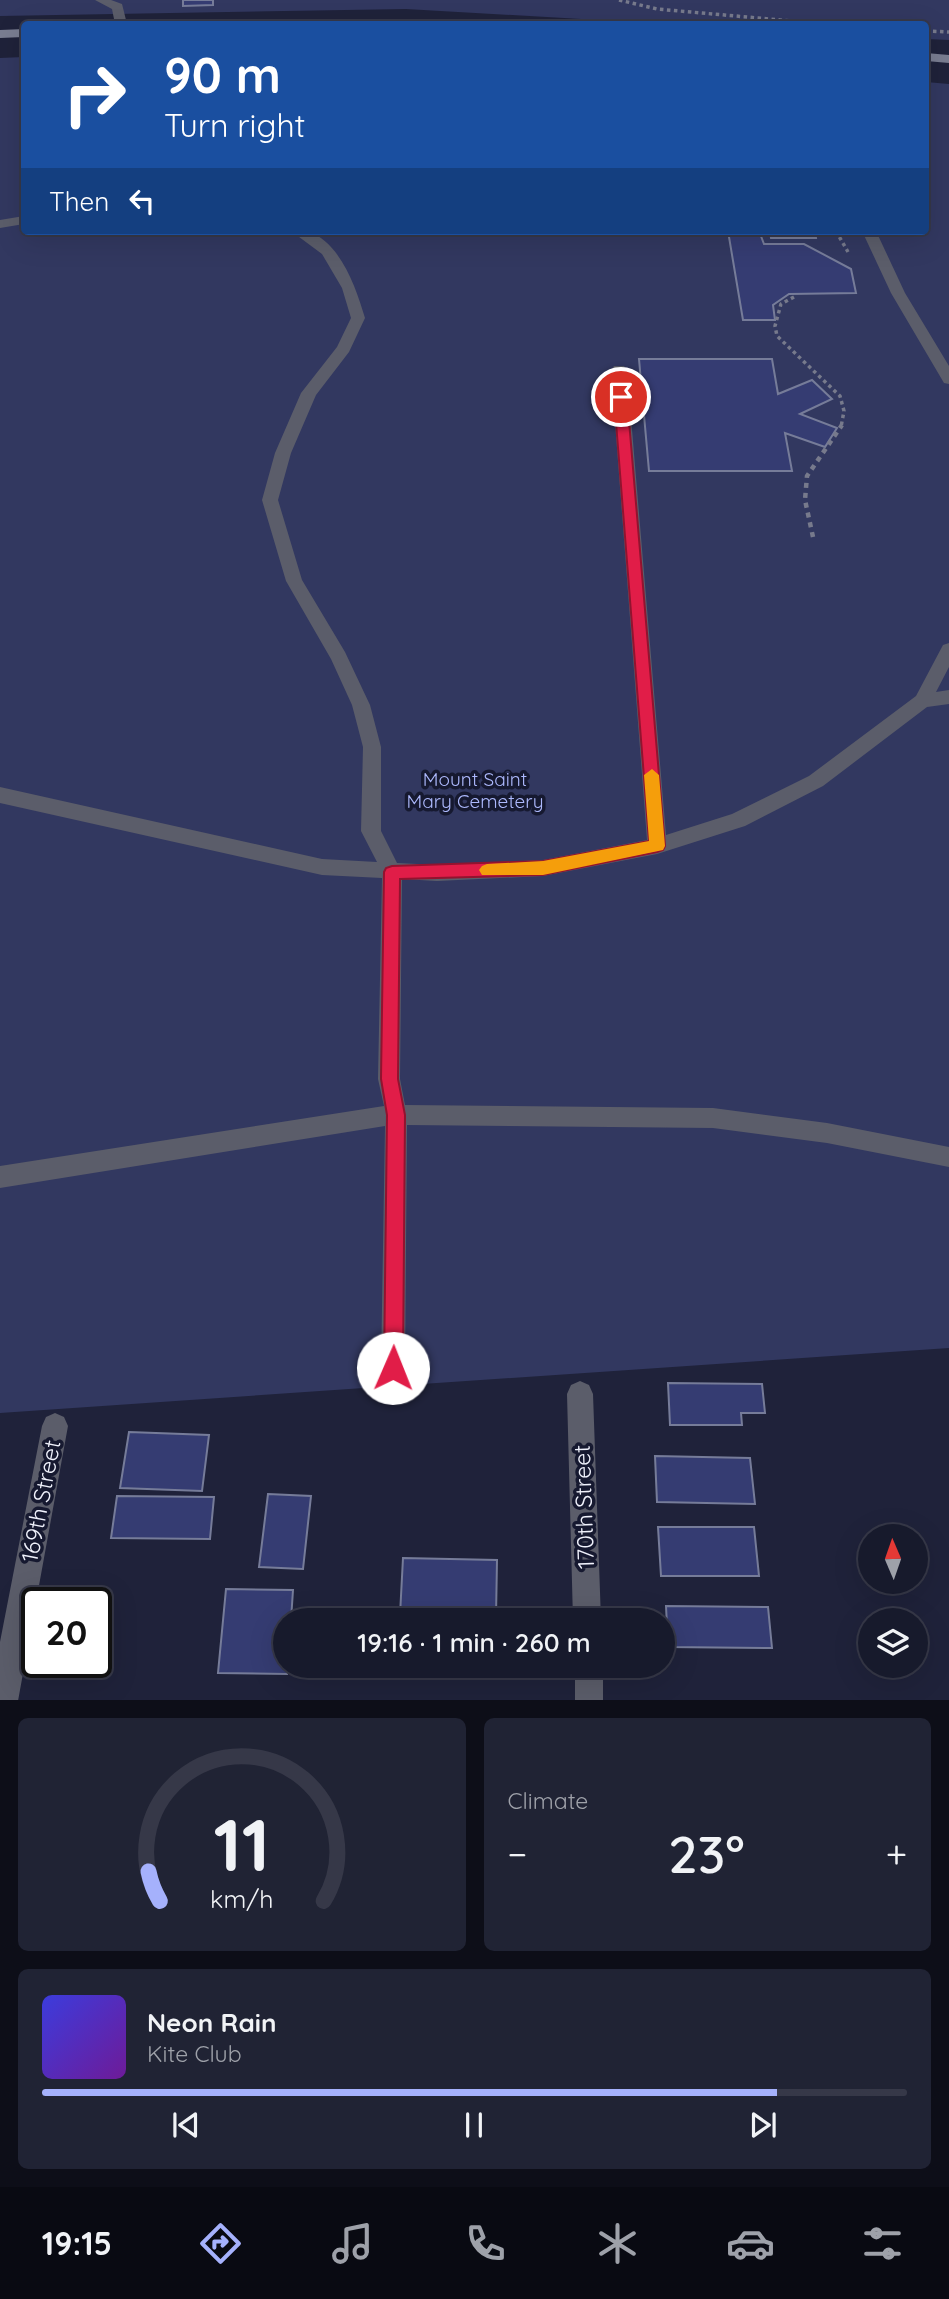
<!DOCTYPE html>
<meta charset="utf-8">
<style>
body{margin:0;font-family:Quicksand,sans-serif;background:#202334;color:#f1f3f6;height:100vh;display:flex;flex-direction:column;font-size:26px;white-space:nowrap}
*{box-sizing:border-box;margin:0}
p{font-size:23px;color:#9ea1a9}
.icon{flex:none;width:38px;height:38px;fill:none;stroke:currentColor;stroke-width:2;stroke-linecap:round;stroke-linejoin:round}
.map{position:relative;height:1700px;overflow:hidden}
.panel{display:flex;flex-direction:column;gap:18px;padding:18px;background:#0d0e18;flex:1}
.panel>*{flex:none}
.guide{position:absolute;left:21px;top:21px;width:908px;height:214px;border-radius:7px;box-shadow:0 7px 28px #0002,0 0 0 2px #363848;background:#1a4fa0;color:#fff;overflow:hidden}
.needle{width:46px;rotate:358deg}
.tools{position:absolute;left:858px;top:1524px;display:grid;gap:14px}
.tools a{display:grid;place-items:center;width:70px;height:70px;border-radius:50%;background:#171a2c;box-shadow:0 7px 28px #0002,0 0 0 2px #363848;font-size:35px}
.speed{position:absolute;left:21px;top:1587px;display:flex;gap:14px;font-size:35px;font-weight:700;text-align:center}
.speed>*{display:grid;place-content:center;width:91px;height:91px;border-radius:50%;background:#171a2c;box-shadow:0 7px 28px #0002,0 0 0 2px #363848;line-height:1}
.speed .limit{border:4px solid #111;border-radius:10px;background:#fff;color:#111}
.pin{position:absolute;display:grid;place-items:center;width:60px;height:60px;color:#fff;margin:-30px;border:4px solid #fff;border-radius:50%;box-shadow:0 2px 7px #0007}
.me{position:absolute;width:77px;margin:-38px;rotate:1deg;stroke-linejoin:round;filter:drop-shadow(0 0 5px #0008)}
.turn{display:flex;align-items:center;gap:24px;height:147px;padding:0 28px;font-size:32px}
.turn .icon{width:91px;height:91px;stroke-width:2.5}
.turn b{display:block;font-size:49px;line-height:60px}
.then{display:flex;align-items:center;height:66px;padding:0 28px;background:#0003;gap:14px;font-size:26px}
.big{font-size:52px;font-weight:600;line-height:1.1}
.panel .card{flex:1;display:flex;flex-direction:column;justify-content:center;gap:10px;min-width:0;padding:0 24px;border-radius:10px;background:#202334}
.panel .dial{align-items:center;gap:0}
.dial svg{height:182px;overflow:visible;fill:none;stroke:#363848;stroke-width:7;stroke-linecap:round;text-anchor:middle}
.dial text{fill:#f1f3f6;stroke:none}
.song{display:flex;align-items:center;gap:21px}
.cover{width:84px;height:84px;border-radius:10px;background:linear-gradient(135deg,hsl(240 70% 55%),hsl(280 70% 35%))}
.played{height:7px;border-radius:4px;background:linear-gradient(90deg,#a5b1fc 85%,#363848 85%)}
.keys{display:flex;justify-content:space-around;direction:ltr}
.heat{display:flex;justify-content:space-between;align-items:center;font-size:38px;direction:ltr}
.panel .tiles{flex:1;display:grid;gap:18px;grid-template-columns:1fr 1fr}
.card:last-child{grid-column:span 2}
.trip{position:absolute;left:273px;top:1608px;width:402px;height:70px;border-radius:35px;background:#171a2c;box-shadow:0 7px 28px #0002,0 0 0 2px #363848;font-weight:600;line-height:70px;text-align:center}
.menu{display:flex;height:112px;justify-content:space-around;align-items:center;background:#090a12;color:#9ea1a9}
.menu .icon{width:49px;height:49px}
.menu .active{color:#a5b1fc}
.menu b{font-size:32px;color:#f1f3f6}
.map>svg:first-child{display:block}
.green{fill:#323860}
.building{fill:#353c72;stroke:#767c99;stroke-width:2}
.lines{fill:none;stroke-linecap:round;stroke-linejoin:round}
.path-far1{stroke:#777a8c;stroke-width:3.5;stroke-dasharray:3.5 3.5;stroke-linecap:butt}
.path{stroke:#777a8c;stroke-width:4.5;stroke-dasharray:5 5;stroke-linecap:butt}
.lane{fill:#5b5d6a;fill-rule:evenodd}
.street{fill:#5b5d6a;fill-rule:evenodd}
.secondary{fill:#797d91;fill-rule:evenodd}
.route{fill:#e11d48;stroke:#92132f;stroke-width:2}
.slow{fill:#f59e0b}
.labels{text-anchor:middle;stroke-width:7;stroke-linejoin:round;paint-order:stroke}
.park-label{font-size:19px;fill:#adb9fd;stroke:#161930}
.near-street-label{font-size:23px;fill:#f0f2fc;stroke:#161930}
</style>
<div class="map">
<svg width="949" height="1701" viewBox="0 0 949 1701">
<rect width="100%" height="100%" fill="#1f223a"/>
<path class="green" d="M0 0H949V40L926 39V24H667L406 9 0 16Z
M24 57V231H926V82L949 84V1348L0 1413V58Z"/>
<path class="building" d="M183 0H213V5L183 6Z
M728 231H759L764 244H804L851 269 856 293 789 294 773 305 775 320H743Z
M770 231H815L816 238H771Z
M639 359H772L778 394 812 380 832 399 800 414 837 428 825 447 785 433 792 471H649Z
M668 1383 762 1384 765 1413H741L742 1425H670Z
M129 1432 209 1435 202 1491 120 1488Z
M655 1456 750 1458 755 1504 657 1502Z
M268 1494 311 1496 303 1569 259 1567Z
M117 1496 214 1497 210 1539 111 1538Z
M658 1527H754L759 1576H661Z
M403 1558 497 1560 496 1617 400 1615Z
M226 1589 293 1590 291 1620H285L287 1674 218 1673Z
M666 1606 768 1607 772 1648 668 1647Z
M398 1666H501V1674L397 1672Z"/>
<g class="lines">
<path class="path-far1" d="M619 0 657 9 825 24
M926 31 949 32
M342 231H369
M836 231 848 252
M794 297 781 304 775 326 777 336 840 396 844 411 841 427"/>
<path class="path" d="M813 537 805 500 807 476 842 425"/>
<path class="lane" d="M95 0H111L122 4 127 24H115L112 9Z
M24 216V224L0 228V220Z
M291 231C296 231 303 230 308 231 341 243 356 288 365 318L349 352 316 395 291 453 278 500 302 580 345 652 370 705 381 747V831L397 863 437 865 543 860 647 840 611 370 614 366H624L627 370 666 835 732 814 809 776 916 696 943 645 949 643V667L936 692 949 690V704L927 707 823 786 745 826 657 854 543 876 437 881 402 879 400 1079 405 1105 713 1108 827 1123 949 1147V1167L827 1143 713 1128 407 1125 405 1368 401 1376 393 1380 385 1376 381 1368 385 1126 0 1188V1166L384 1106 378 1079 382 878 322 875 0 803V787L322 859 377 862 361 831 363 747 352 705 331 659 286 581 262 500 275 453 301 393 337 347 351 318 342 288 322 254Z
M862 231H876L905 293 949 366V384L944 383 891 293Z"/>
<path class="street" d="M580 1381 589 1385 593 1394 601 1620H573L567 1394 571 1385Z
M55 1413 64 1417 68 1426 18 1701H0V1642L42 1426 46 1417Z
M575 1666H603V1701H575Z"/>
<path class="secondary" d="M24 29V37L0 38V30Z
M926 53 949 55V63L926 61Z"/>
</g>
<path class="route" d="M621 392 627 397 665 846 663 850 657 852 543 875 400 879 398 1079 405 1115 403 1368 400 1375 393 1377 386 1375 384 1368 387 1115 381 1079 384 872 386 868 392 866 543 861 649 841 614 397Z"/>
<path class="slow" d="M652 769 659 775 665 846 663 850 543 875H482L479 870 482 866 487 864 543 861 649 841 644 775Z"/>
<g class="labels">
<g class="park-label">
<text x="475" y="786">Mount Saint<tspan x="475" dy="22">Mary Cemetery</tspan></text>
</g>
<g class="near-street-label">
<text transform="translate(41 1501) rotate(-79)" y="8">169th Street</text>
<text transform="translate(584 1507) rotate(-92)" y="8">170th Street</text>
</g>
</g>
</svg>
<div class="tools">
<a><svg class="needle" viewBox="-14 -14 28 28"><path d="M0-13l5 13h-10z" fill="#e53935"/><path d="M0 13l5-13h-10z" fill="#9ea1a9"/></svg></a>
<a><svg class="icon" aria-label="layers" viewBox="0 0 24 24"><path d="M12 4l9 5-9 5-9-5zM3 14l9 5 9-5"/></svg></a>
</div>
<div class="speed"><div class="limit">20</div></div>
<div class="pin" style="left:621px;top:397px;background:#d93025"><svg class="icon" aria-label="arrive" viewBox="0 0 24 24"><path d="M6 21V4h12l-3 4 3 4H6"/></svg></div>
<svg class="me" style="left:393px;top:1368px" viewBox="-20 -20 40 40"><circle r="19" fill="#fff"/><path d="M0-13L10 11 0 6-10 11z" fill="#e11d48"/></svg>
<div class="trip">19:16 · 1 min · 260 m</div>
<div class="guide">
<div class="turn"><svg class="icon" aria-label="right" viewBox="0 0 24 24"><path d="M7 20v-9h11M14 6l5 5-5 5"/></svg><div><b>90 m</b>Turn right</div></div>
<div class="then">Then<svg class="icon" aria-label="left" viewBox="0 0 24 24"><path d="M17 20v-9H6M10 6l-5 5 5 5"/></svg></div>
</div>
</div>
<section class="panel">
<div class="tiles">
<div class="card dial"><svg viewBox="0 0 100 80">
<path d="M14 69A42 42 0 1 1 86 69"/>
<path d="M14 69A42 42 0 0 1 9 56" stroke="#a5b1fc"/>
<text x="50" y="56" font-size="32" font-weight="700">11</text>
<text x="50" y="72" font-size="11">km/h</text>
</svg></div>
<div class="card"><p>Climate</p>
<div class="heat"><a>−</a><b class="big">23°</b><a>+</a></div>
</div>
<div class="card">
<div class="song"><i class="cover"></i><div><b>Neon Rain</b><p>Kite Club</p></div></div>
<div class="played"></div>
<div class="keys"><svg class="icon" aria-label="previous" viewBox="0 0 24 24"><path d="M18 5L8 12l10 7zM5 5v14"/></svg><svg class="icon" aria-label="pause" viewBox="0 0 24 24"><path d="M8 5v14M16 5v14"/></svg><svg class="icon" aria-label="next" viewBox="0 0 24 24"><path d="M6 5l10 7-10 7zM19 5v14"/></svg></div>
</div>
</div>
</section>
<nav class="menu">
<b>19:15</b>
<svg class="icon active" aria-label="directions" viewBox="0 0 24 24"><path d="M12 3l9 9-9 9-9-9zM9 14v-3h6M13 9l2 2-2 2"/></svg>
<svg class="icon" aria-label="music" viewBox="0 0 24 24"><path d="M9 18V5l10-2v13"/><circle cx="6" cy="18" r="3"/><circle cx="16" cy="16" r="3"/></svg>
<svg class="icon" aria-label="phone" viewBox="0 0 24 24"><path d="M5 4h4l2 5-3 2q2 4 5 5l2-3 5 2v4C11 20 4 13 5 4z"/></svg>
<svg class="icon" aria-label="climate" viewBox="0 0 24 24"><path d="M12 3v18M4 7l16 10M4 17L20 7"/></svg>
<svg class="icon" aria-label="car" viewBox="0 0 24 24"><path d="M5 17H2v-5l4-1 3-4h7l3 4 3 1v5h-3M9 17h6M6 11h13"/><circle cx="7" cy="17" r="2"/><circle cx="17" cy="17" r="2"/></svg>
<svg class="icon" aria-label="filters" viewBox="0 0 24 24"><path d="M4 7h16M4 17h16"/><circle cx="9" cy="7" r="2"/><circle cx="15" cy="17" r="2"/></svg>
</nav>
